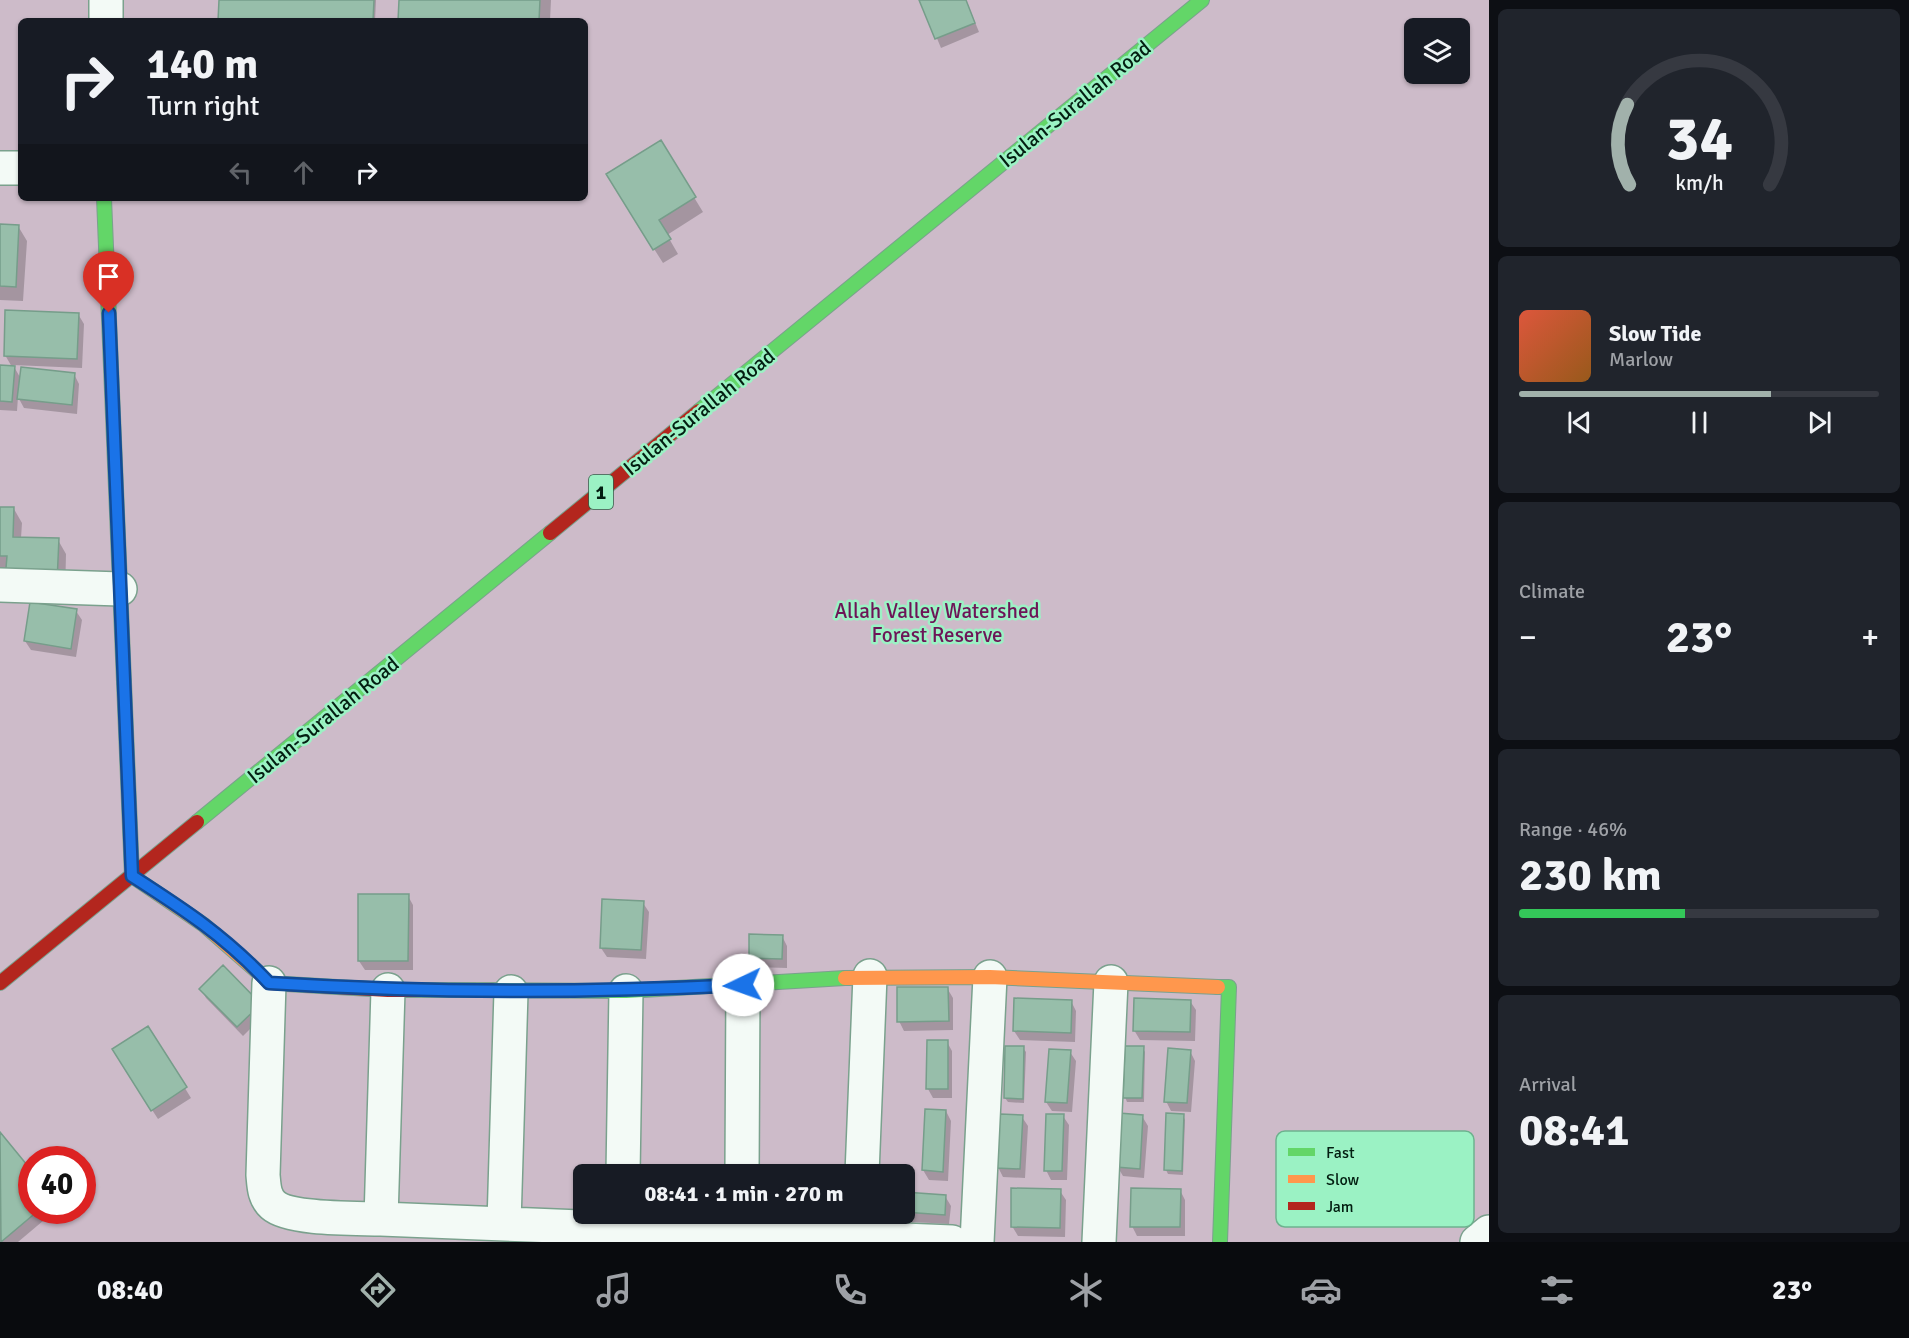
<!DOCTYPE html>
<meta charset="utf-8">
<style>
body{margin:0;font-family:Signika,sans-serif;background:#20242c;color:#f1f3f6;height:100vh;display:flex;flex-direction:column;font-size:22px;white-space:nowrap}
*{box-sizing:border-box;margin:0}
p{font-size:20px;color:#9ea1a6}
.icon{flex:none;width:33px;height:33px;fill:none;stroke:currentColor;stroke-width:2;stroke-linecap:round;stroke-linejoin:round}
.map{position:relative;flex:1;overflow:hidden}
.side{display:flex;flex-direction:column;gap:9px;padding:9px;background:#0d0f14;width:420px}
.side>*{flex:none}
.guide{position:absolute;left:18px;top:18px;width:570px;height:183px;border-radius:9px;box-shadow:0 2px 4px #0004;background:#171b24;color:#f1f3f6;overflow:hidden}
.tools{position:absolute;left:1404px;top:18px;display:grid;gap:12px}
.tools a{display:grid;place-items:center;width:66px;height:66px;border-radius:9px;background:#171b24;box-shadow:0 2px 4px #0004;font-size:30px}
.speed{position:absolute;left:18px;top:1146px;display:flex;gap:12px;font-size:30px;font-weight:700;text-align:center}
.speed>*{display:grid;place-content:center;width:78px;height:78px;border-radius:50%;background:#171b24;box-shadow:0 2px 4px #0004;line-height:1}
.speed .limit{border:9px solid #d22;background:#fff;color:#111}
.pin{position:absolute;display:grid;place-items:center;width:51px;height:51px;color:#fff;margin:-62px -26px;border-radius:50% 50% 50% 0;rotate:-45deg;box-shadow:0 0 6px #0007}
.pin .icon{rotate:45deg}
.me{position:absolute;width:66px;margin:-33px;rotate:267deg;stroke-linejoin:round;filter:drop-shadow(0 0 4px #0008)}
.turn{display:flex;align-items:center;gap:21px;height:126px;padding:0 30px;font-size:27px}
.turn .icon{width:78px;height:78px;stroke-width:2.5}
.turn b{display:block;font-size:42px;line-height:51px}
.lanes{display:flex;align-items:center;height:57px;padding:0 30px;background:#0003;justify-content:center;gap:30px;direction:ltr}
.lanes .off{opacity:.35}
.big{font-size:45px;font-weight:800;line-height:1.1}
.side .card{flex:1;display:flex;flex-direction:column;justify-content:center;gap:9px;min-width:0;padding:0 21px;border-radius:9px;background:#20242c}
.side .dial{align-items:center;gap:0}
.dial svg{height:156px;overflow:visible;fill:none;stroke:#363941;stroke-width:7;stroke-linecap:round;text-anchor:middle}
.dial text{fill:#f1f3f6;stroke:none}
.song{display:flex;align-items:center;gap:18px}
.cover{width:72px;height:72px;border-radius:9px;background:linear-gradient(135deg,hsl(10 70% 55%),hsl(30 70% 35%))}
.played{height:6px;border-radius:3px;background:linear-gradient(90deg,#a1b1ab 70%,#363941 70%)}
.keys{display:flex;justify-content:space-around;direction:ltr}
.heat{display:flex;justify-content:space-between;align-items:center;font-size:33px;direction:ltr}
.charge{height:9px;border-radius:4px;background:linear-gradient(90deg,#34c759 46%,#363941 0)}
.trip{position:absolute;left:573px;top:1164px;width:342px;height:60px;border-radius:9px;background:#171b24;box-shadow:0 2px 4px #0004;font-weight:800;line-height:60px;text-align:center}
.dock{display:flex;height:96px;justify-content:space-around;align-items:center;background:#090b0e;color:#9ea1a6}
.dock .icon{width:42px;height:42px}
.dock .current{color:#a1b1ab}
.dock b{font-size:27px;color:#f1f3f6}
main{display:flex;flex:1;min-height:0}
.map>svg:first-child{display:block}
.green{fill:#cdbbc9;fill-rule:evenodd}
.shadow{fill:#0003}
.building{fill:#97beaa;stroke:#769d8a;stroke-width:1.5}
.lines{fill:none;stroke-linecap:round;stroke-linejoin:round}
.street-casing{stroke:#7aa18d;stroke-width:36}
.fast-casing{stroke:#7aa18d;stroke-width:16}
.slow-casing{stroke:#7aa18d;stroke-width:16}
.jam-casing{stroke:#7aa18d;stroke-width:16}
.street{stroke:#f3faf6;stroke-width:33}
.fast{stroke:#63d668;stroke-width:14}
.slow{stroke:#ff974d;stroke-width:14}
.jam{stroke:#b3261e;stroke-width:14}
.route-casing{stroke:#114b97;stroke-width:15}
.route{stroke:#1a73e8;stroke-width:10}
.labels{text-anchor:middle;stroke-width:5;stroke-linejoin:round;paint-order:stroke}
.shield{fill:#9bf2c4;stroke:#315e47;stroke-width:1.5}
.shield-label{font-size:20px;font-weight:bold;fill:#031e11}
.street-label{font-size:21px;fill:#031e11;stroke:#9bf2c4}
.park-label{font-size:21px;fill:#6d1557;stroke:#9bf2c4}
.key{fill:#9bf2c4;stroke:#6db28e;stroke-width:1.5}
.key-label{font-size:16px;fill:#031e11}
</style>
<main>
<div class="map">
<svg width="1489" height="1242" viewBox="0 0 1489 1242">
<rect width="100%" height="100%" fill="#afdec5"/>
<path class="green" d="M0 0H1489V1242H0ZM21 21H585V198H21ZM1414 28H1460V74H1414ZM32 1160H82V1210H32ZM584 1174H904V1214H584Z"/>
<path class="shadow" d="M221 0H376L375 21H220Z
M401 0H551L550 21H400Z
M921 0H966L979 32 941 48Z
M660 142 703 212 667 235 678 254 663 263 616 189Z
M0 225 18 226 27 241 23 301 0 300Z
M78 314 84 324 82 368 13 365 21 379 74 374 79 384 77 414 24 408 18 397 17 411 0 410V366L12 367 5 355Z
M0 508 14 509 22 523 21 538 58 540 66 554 65 596 0 570Z
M76 611 82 620 76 657 31 650 25 641Z
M408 896 413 905V970H365L359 961Z
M643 903 649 912 646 959 607 957 601 948Z
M782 936 787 946V968L756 967 750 958Z
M947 988 953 998V1030L904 1031 899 1021Z
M201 989 265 1014 243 1036 206 998Z
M1071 1001 1076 1011 1075 1042 1020 1040 1014 1031Z
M1190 1001 1196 1010 1195 1041 1140 1040 1134 1030Z
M148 1028 191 1098 158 1119 119 1059Z
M947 1042 952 1051V1098H933L928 1089Z
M1023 1048 1026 1052 1024 1103 1008 1102 1005 1098Z
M1143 1048 1145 1052 1144 1102H1127L1125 1097Z
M1190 1051 1195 1061 1191 1112 1171 1111 1166 1101Z
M1070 1052 1076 1061 1072 1112 1052 1111 1046 1102Z
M946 1111 951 1121 948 1181 929 1180 923 1170Z
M1183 1115 1185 1120 1183 1175 1168 1174 1166 1170Z
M1063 1116 1069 1125 1067 1180H1051L1046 1170Z
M1142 1116 1148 1126 1144 1178 1123 1176 1117 1166Z
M1022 1117 1028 1126 1025 1178 1003 1177 998 1167Z
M0 1134 32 1173V1210H56L18 1242H0Z
M1180 1190 1185 1200V1236H1137L1132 1226Z
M1060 1191 1066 1200 1065 1237 1018 1236 1012 1226Z
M904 1194 945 1196 951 1206 949 1224 896 1221 892 1214H904Z"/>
<path class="building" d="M219 0H374L373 21H218Z
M399 0H540L539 21H398Z
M919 0H966L975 23 935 39Z
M661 140 696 197 659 220 671 239 653 250 606 174Z
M0 224 19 225 16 287 0 286Z
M5 310 79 313 77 359 4 356Z
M0 365 15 366 12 402 0 401Z
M21 367 75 373 72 405 17 399Z
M0 507H14L13 537 59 538 57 582 5 580 7 556H0Z
M30 602 77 609 71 649 24 641Z
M358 894H409L408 961H358Z
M602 899 644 901 641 950 600 948Z
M749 934 783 935 782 959 749 958Z
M223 965 261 1004 237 1027 199 989Z
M897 987H948L949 1021 897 1022Z
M1014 998 1072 1000 1071 1033 1013 1031Z
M1134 998 1191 1000 1190 1032 1133 1031Z
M148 1026 187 1087 151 1111 112 1049Z
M927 1040H948V1089H926Z
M1005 1046H1024L1023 1099 1004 1098Z
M1125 1046H1144L1142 1098H1123Z
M1168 1048 1191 1050 1187 1103 1164 1102Z
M1049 1049 1071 1050 1067 1103 1045 1102Z
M925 1109 946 1110 943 1172 922 1170Z
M1119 1113 1143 1115 1140 1169 1116 1167Z
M1166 1113 1184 1114 1182 1171 1164 1170Z
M1000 1114 1023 1115 1020 1169 996 1168Z
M1046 1114H1064L1062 1171H1044Z
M0 1132 32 1171V1210H39L1 1242Z
M1011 1188 1061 1189 1060 1228 1011 1227Z
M1131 1188 1181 1189 1180 1227H1130Z
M904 1192 946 1195 945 1215 904 1212Z"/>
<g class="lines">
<defs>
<path id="street" d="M106 21V0
M0 168H21
M0 585 120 589
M269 983 263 1175C264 1186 264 1197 273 1205 290 1220 357 1218 381 1219L952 1242
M623 1174 626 991
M742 1174 743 985
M862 1174 870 976
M381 1219 388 990
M504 1223 511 992
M977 1242 990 977
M1099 1242 1111 982
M1477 1242 1489 1232"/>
<path id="fast" d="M104 198 124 682
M699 411 1202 0
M197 822 550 533
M1218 987H1229L1220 1242
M491 990 626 991 845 978"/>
<path id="slow" d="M124 682 132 876 204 925 259 973
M845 978 990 977 1218 987"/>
<path id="jam" d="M550 533 699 411
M259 973 269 983 388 990H491
M0 983 197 822"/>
</defs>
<use href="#street" class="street-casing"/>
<use href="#fast" class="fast-casing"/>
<use href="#slow" class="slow-casing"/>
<use href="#jam" class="jam-casing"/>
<use href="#street" class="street"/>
<use href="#fast" class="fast"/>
<use href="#slow" class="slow"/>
<use href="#jam" class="jam"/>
</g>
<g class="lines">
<defs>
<path id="route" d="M109 313 132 876C185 910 225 936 269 983 427 993 585 993 743 985"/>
</defs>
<use href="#route" class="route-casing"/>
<use href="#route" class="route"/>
</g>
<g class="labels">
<rect class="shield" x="589" y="475" width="24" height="34" rx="4.5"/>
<g class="shield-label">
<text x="601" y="499">1</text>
</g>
<g class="street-label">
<text transform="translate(1075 104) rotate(-39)" y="7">Isulan-Surallah Road</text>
<text transform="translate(699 412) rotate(-39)" y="7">Isulan-Surallah Road</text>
<text transform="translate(323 720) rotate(-39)" y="7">Isulan-Surallah Road</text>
</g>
<g class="park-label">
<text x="937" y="618">Allah Valley Watershed<tspan x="937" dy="24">Forest Reserve</tspan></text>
</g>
</g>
<rect x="1276" y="1131" width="198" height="96" rx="9" class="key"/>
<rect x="1288" y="1148" width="27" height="8" fill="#63d668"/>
<rect x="1288" y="1175" width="27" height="8" fill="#ff974d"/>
<rect x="1288" y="1202" width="27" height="8" fill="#b3261e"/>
<g class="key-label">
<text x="1326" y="1158">Fast</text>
<text x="1326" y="1185">Slow</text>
<text x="1326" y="1212">Jam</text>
</g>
</svg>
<div class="tools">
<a><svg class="icon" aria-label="layers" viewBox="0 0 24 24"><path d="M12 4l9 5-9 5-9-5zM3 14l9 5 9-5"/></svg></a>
</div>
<div class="speed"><div class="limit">40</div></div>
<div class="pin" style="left:109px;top:313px;background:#d93025"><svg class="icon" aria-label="arrive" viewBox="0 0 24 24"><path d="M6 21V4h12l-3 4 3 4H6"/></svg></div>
<svg class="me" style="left:743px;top:985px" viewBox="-20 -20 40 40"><circle r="19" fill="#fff"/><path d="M0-13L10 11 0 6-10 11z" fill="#1a73e8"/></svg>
<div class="trip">08:41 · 1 min · 270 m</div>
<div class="guide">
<div class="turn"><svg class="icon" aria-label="right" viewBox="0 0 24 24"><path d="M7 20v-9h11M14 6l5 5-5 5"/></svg><div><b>140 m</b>Turn right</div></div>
<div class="lanes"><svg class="icon off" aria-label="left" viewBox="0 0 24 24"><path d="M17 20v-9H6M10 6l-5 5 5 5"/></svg><svg class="icon off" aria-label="ahead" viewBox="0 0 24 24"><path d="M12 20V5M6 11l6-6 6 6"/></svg><svg class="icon" aria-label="right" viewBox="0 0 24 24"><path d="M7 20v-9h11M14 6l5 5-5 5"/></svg></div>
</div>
</div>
<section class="side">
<div class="card dial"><svg viewBox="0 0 100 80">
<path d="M14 69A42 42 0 1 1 86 69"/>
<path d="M14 69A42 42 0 0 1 13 28" stroke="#a1b1ab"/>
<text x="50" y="56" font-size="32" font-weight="700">34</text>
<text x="50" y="72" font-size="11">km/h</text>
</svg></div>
<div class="card">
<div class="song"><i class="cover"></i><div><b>Slow Tide</b><p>Marlow</p></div></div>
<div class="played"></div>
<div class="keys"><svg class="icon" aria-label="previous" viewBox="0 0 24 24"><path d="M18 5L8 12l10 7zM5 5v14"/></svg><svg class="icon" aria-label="pause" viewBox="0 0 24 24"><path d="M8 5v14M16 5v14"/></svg><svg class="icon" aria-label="next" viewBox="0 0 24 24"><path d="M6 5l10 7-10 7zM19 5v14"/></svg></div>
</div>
<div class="card"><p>Climate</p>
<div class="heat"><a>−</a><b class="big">23°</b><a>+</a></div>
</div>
<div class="card"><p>Range · 46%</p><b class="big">230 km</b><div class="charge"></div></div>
<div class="card"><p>Arrival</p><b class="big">08:41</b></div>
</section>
</main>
<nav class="dock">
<b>08:40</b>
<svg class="icon current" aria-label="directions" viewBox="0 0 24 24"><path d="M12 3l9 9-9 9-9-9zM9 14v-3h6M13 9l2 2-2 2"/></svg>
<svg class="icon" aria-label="music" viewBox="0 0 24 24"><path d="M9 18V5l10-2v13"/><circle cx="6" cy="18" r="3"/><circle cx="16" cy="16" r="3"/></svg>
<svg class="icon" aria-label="phone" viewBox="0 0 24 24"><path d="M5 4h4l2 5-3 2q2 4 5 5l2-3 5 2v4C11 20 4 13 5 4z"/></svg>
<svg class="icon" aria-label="climate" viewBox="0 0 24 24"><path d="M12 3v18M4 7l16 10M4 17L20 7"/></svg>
<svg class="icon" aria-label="car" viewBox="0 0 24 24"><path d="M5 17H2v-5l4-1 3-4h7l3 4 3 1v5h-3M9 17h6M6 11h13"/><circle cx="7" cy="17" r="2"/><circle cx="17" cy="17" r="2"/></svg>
<svg class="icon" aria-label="filters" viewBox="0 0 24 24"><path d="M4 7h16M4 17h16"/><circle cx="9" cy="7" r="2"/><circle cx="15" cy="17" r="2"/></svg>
<b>23°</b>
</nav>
